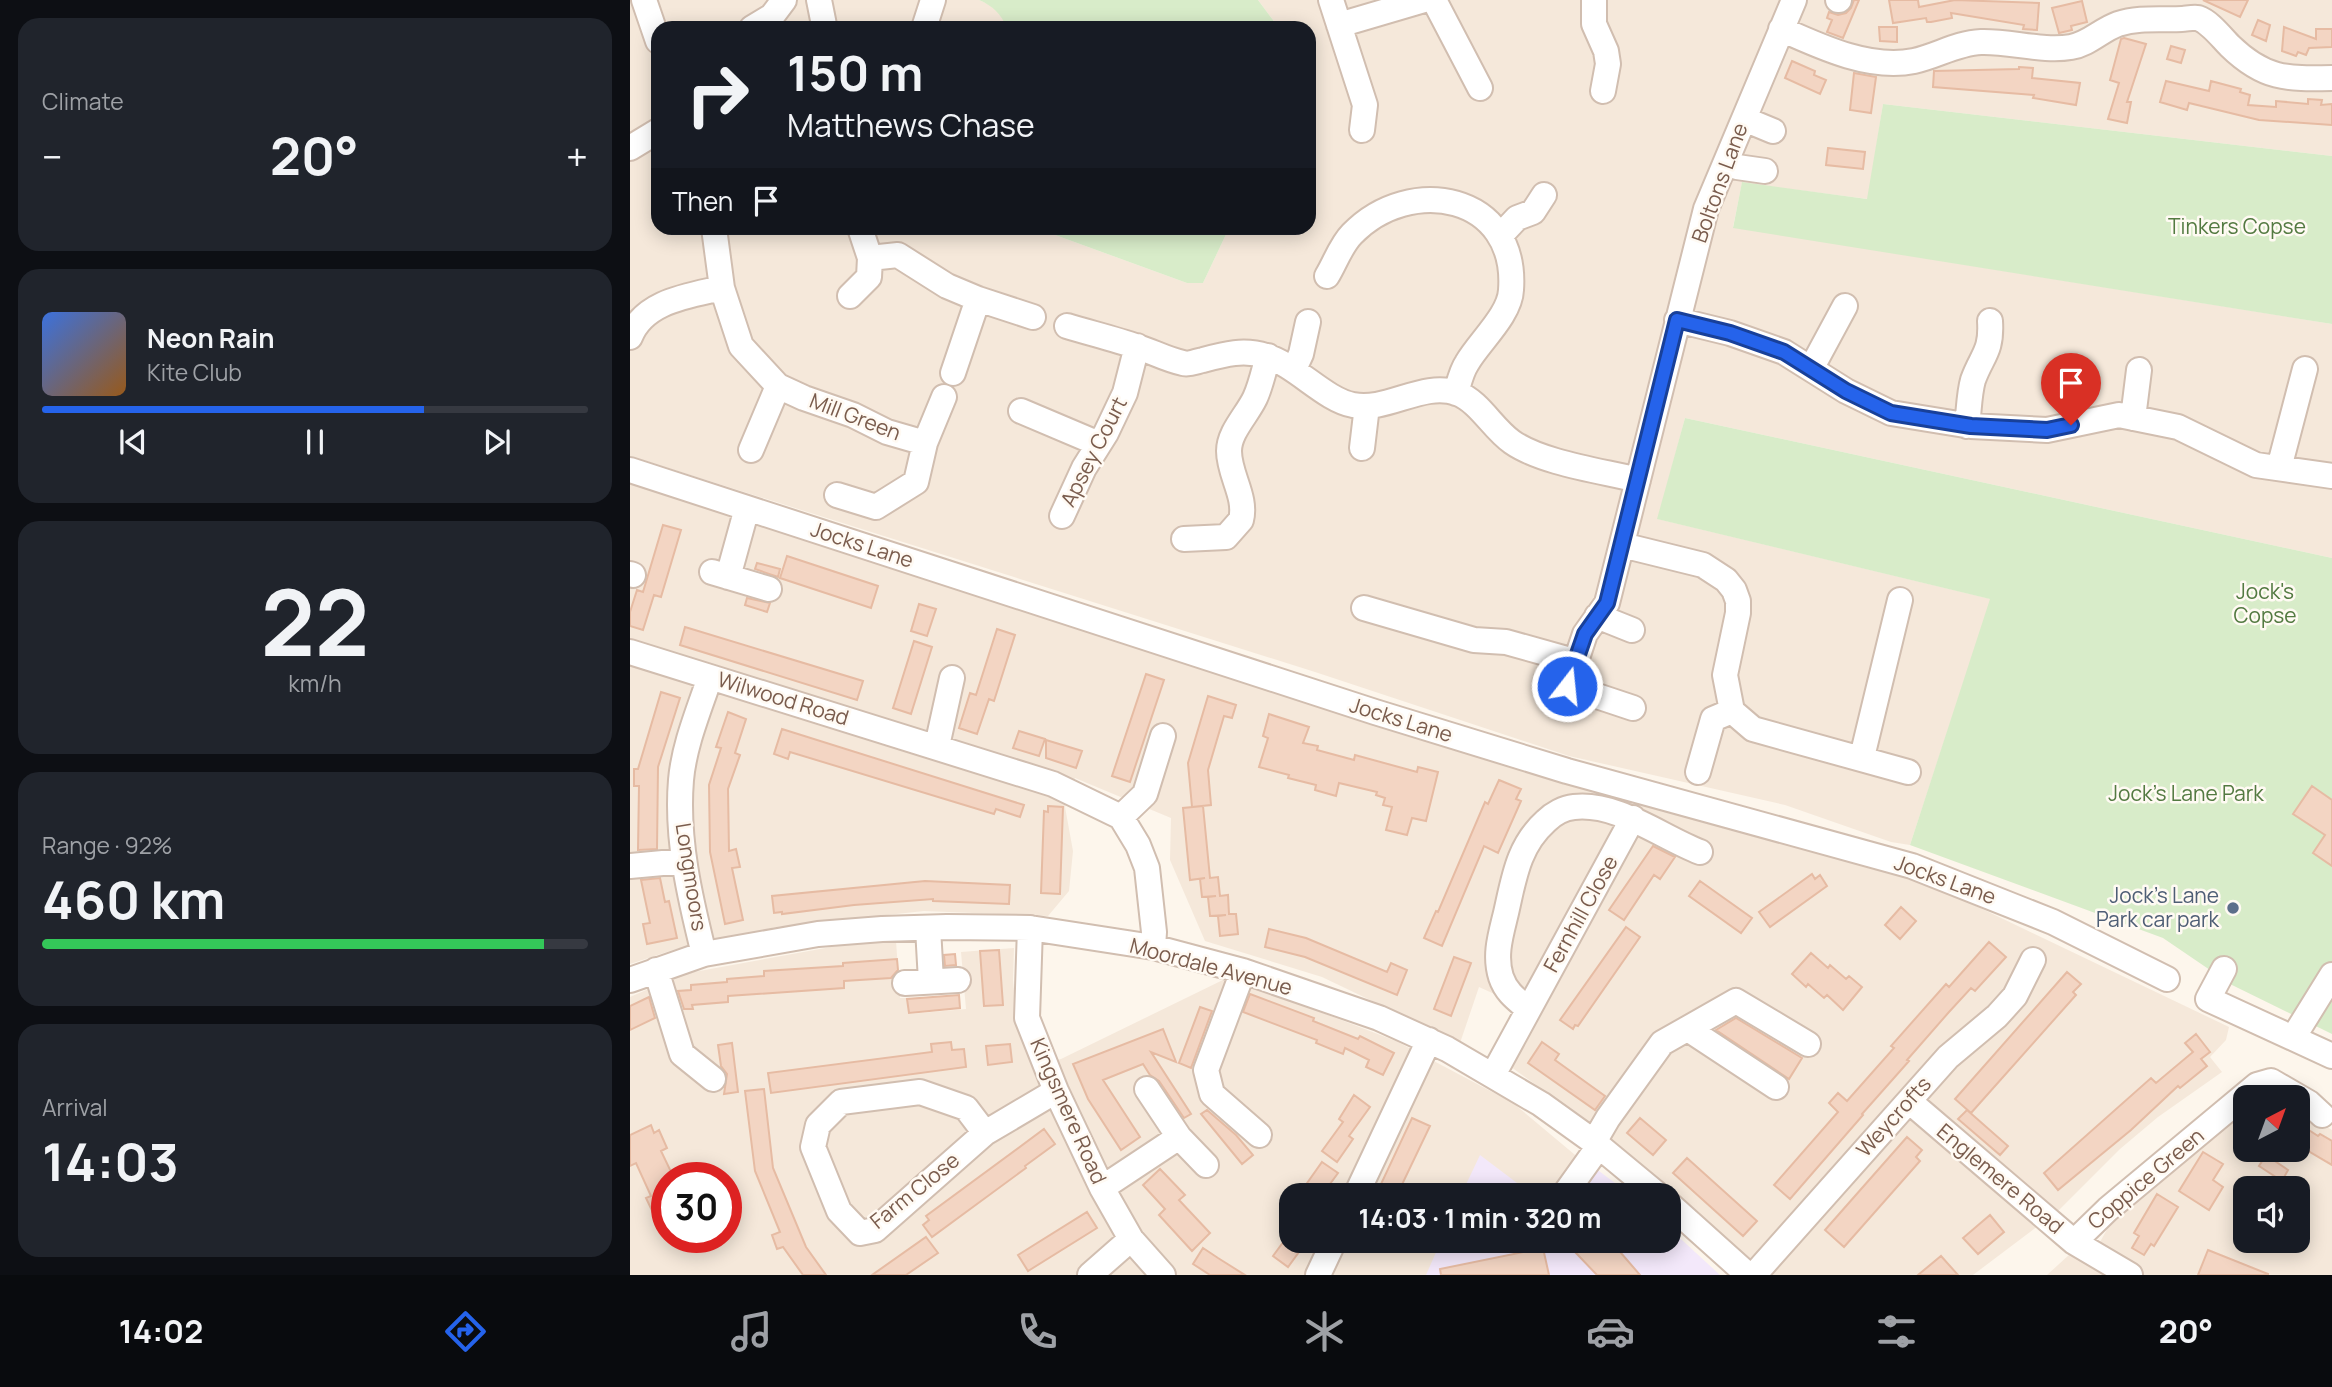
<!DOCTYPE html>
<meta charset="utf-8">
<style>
body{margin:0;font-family:Manrope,sans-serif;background:#20242c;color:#f1f3f6;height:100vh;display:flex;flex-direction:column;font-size:26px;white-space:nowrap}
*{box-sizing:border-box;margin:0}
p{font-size:23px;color:#9ea1a6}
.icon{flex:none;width:38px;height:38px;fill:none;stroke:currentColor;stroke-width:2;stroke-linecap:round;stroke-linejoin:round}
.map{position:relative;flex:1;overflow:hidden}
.side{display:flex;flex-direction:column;gap:18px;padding:18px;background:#0d0f14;width:630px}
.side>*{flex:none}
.banner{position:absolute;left:21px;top:21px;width:665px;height:214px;border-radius:21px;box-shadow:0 4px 18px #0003;background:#171b24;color:#f1f3f6;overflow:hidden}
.needle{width:46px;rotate:41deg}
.controls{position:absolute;left:1603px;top:1085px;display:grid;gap:14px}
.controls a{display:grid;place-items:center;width:77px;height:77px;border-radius:14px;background:#171b24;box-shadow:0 4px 18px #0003;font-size:35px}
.speed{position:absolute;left:21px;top:1162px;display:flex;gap:14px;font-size:35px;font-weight:700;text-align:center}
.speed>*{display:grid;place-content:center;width:91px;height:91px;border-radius:50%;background:#171b24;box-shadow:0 4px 18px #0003;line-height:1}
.speed .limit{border:10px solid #d22;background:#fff;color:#111}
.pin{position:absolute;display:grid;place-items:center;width:60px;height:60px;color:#fff;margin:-72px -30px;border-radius:50% 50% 50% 0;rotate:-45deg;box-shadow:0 0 7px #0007}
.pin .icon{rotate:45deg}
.me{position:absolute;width:77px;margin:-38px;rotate:16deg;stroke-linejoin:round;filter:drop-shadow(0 0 5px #0008)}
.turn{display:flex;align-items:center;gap:24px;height:147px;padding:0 21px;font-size:32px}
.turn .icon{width:91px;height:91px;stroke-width:2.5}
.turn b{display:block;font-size:49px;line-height:60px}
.then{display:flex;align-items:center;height:66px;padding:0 21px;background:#0003;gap:14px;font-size:26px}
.big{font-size:52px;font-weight:700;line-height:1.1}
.side .card{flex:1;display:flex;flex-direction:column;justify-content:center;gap:10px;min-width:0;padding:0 24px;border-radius:21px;background:#20242c}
.side .dial{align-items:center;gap:0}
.dial b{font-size:91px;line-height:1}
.song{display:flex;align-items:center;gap:21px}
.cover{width:84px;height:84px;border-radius:10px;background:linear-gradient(135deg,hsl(220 70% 55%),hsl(30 70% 35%))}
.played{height:7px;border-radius:4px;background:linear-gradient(90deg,#2563eb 70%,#363941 70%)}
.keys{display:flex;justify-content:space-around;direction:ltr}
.heat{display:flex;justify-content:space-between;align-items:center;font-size:38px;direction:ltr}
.charge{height:10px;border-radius:5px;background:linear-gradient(90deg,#34c759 92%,#363941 0)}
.trip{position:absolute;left:649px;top:1183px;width:402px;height:70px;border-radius:21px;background:#171b24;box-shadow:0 4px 18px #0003;font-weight:700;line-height:70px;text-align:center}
.tabs{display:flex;height:112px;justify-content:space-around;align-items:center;background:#090b0e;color:#9ea1a6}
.tabs .icon{width:49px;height:49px}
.tabs .selected{color:#2563eb}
.tabs b{font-size:32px;color:#f1f3f6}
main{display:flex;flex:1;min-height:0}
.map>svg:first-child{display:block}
.residential{fill:#f5e8da;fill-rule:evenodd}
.education{fill:#f3e8fa}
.green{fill:#d8ecc9}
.building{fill:#f3d5c3;stroke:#e6bba3;stroke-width:2}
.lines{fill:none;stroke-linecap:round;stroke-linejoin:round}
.minor-casing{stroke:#d1beb0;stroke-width:28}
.minor{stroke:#fff;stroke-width:24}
.route-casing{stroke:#184099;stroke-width:18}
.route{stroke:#2563eb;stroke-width:12}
.service-dot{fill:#5c6f8a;stroke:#fffaf3;stroke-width:2.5}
.labels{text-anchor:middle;stroke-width:5;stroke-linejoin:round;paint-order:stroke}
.street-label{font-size:21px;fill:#7a5c4d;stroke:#fffaf3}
.park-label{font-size:21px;fill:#537a41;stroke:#fffaf3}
.service-label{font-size:21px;fill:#4e5e75;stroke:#fffaf3;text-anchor:end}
</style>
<main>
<section class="side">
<div class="card"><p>Climate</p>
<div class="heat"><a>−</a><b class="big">20°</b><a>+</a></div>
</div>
<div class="card">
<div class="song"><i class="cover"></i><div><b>Neon Rain</b><p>Kite Club</p></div></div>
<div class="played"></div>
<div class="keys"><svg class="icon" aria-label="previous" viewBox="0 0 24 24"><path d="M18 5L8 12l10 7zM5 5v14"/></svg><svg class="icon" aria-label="pause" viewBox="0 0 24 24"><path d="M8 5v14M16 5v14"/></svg><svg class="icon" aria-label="next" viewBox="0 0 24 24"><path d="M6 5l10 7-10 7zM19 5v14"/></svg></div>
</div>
<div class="card dial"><b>22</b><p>km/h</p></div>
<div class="card"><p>Range · 92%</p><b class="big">460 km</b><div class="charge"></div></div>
<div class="card"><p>Arrival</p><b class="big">14:03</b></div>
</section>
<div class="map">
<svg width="1702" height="1275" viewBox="0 0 1702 1275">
<rect width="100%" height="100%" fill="#fdf6ec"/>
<path class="residential" d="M0 0H349L360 5 373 17 377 28H28V228H406L557 283H573L599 228H679V28H649L628 0H1702V156L1253 104 1238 199 1112 183 1103 227 1702 324V558L1055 418 1028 519 1361 599 1280 845 1261 842 1155 805 939 756 685 672 0 456Z
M0 484 1271 870 1599 1027 1596 1040 1580 1057 1592 1072 1528 1117 1490 1149 1429 1210 1343 1275H1139L976 1136 877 1064 909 1014 849 987 830 1043 692 977 575 941 540 860 541 818 445 778 435 807 443 851 439 891 418 916 294 911 146 927 46 949 0 964Z
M266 941 270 998H277L279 1014 336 1009 331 952 384 948 383 980 387 1023 390 1036 403 1066 431 1059 599 977 766 1041 883 1103 993 1195H662V1241H1040L1087 1275H0V997L53 974 212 945ZM37 1178H96V1237H37Z
M1615 1108V1150H1668V1109L1702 1130V1275H1417L1440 1254 1457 1265 1484 1217ZM1615 1188H1668V1241H1615Z"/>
<path class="education" d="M850 1155 903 1195H831Z
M949 1156 1001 1195H916Z
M1040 1229 1090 1275H796L811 1241H1040Z"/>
<path class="green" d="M349 0H628L649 28H377C371 14 363 6 349 0Z
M1253 104 1702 156V324L1103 228 1112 182 1237 199Z
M406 228H599L573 283H557Z
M1055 418 1702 558V1034L1602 985 1533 938 1280 845 1360 599 1027 519Z"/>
<path class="building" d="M1224 0H1229L1213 38 1197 32 1202 20 1197 18 1199 12 1208 15 1216 13 1221 8Z
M1259 0H1288L1289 7 1325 0 1409 3 1407 30 1393 29 1394 25 1321 13 1322 18 1301 22H1297L1296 18 1263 23Z
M1573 0H1618L1610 17Z
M1452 1 1457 22 1441 26 1442 30 1429 33 1422 8Z
M1628 20 1640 25 1636 41 1622 35Z
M1249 27H1267V42L1250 41Z
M1654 27 1686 39V29H1702V47L1679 48 1676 55 1668 52 1666 56 1652 51Z
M1494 38 1516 44 1497 102H1501L1497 123 1478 119 1489 83 1480 80 1491 39Z
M1541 46 1555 50 1551 63 1537 59Z
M1162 61 1185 71 1184 75 1196 80 1190 94 1155 78Z
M1389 67 1403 68 1402 78 1450 83 1446 105 1403 98 1404 95 1303 87 1304 71 1389 69Z
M1224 73 1246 77 1241 113 1220 110Z
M1536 81 1579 91 1581 81 1611 89 1610 92 1620 95 1618 105 1646 107V101L1678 104V99L1692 100 1691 105 1702 104V125L1629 120 1559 103 1557 110 1530 102Z
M1198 148 1235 152 1233 169 1196 165Z
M33 525 51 530 31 597 24 595 13 630 0 626V612L7 590 13 592Z
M157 556 248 586 241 608 150 578Z
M127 563 150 569 148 577 125 569Z
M117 598 140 603 137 612 115 605Z
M289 604 306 609 297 636 281 631Z
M55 627 233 681 227 700 50 645Z
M367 629 385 635 364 701 359 699 347 734 329 728 340 693 346 695Z
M284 641 302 647 281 714 263 708Z
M516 674 534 680 500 782 482 776Z
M31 692 50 698 28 767 27 849 8 850 9 786H4V769H8Z
M578 696 606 705 602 718 594 716 578 770 581 805 562 807 558 763Z
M98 712 116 719 105 753 110 755 98 789 99 851 106 849 110 867 102 868 113 920 95 924 80 852 79 785 91 748 86 747Z
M639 714 679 727 673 743 688 746 687 750 724 760 725 755 787 772 788 767 808 772 796 821 782 818 777 835 756 830 762 807 753 805 755 798 746 795 747 792 709 783 706 796 685 790 686 785 658 778 659 775 629 767 638 738 633 736Z
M152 729 394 805 390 817 366 809 364 814 160 752 158 759 144 754Z
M389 731 415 739 409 756 383 748Z
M416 740 452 751 446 768 416 758Z
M869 780 891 789 886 799 891 801 868 853 854 846 812 946 794 938 806 911 808 912 855 802 858 804Z
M1682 786 1702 800V866L1683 853 1695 835 1663 814Z
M418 806 433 807 430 894 411 893 414 811 418 812Z
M573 806 580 878 588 877 590 896 598 895 599 914H606L608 934 590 936 588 916 596 915 580 916 578 897 586 896 572 897 570 879 575 878 560 880 553 808Z
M1023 846 1045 857 1030 879 1024 875 994 920 979 910Z
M1182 874 1185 879 1190 875 1197 886 1140 927 1129 912Z
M30 878 35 902 39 901 47 938 17 944 13 924 20 923 11 880Z
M295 881 380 885 379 904 303 901V899L224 905 152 914V912L144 913 142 896Z
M1070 881 1122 918 1111 933 1059 896Z
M1271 907 1286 921 1270 939 1255 925Z
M996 927 1010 937 948 1026 945 1025 943 1029 930 1020Z
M639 929 676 938 757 972 761 963 777 970 767 995 675 957 635 947Z
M1359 942 1376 957 1345 991 1341 988 1319 1012 1277 1060 1279 1061 1232 1114 1233 1115 1160 1199 1144 1185 1208 1112 1199 1103 1208 1093 1217 1101 1264 1048 1261 1046 1316 984 1319 987Z
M369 950 373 1005 354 1006 350 951Z
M1181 953 1198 968 1200 965 1216 979 1219 976 1232 987 1213 1010 1197 995 1194 998 1178 984 1176 987 1162 974Z
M325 954 326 965 315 966 314 955Z
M824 957 841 963 821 1016 804 1009Z
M267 959 268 970 261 978 214 981V988L98 996V1002L62 1005 63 1009H54L48 991 61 990V985L97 982V979L134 976V971L213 966V963Z
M1437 972 1451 984 1443 992 1446 995 1341 1113 1325 1099Z
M620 994 684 1018 683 1021 728 1039 730 1036 764 1053 753 1075 736 1067 739 1060 715 1048 713 1054 686 1043 687 1040 613 1012Z
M329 995 330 1008 279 1013 277 999Z
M19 997 25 1018 0 1030V1006Z
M570 1007 582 1011 561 1068 549 1063Z
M1106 1018 1172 1058 1159 1079 1086 1030Z
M533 1029 546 1062 521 1052 561 1114 554 1118 529 1081 520 1075 513 1064 473 1080 510 1137 491 1150 458 1099 443 1064Z
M1566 1034 1580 1052 1571 1059 1577 1066 1550 1088 1548 1086 1501 1130 1428 1190 1414 1173 1521 1078 1526 1083 1563 1052 1555 1043Z
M321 1042 322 1050 334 1049 336 1067 141 1093 138 1073 302 1052 301 1044Z
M912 1042 929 1054 925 1060 975 1096 965 1110 898 1063Z
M102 1043 108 1092 94 1094 97 1074 91 1066 88 1045Z
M380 1044 382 1062 358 1065 356 1046Z
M134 1089 143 1168 176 1247 196 1275H173L153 1247 147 1249 142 1235 150 1232 125 1171 115 1091Z
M724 1095 740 1107 719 1136 723 1139 707 1162 692 1151 713 1122 709 1119Z
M577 1110 606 1135 623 1155 612 1164 571 1114Z
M1337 1110 1378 1146 1370 1155 1328 1119Z
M782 1118 800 1126 767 1195H750L755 1186 751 1184Z
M1010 1118 1036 1140 1023 1155 997 1133Z
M1668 1123 1688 1136 1690 1134 1702 1141V1165L1668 1145Z
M21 1125 24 1133 29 1130 37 1148 31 1151 44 1178H37V1211L25 1217 16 1198 21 1196 6 1163 0 1166V1135Z
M414 1129 425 1144 395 1166 396 1168 302 1237 293 1225 299 1220 296 1216Z
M1277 1137 1292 1150 1286 1157 1290 1161 1214 1247 1195 1230Z
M1573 1152 1593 1164 1583 1180 1593 1187 1579 1210 1549 1191Z
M1636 1155 1658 1170 1652 1181 1629 1166Z
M1057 1158 1127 1221 1113 1236 1043 1173Z
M692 1162 708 1173 692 1195H688L675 1186Z
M530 1169 555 1195 549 1200 580 1233 562 1251 529 1215 535 1209 513 1185Z
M1527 1194 1548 1207 1524 1246 1521 1244 1514 1255 1502 1248 1509 1236 1504 1233Z
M457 1212 467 1228 398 1271 388 1255Z
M1360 1215 1374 1232 1348 1254 1333 1238Z
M296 1237 308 1253 276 1275H242Z
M654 1241H677L658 1267 643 1256Z
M959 1241H1004L991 1253 1010 1275H967L946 1253Z
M573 1248 588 1258 615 1275H580L563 1264Z
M913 1248 919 1275H811L810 1269Z
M1578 1250 1638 1274V1275H1568Z
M1311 1256 1328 1275H1288Z"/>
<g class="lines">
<defs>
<path id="minor" d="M14 0 28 41
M189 0 194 25
M701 0 735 105 732 130
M804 0 850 88
M964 0V24L976 51 978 64 973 91
M1208 0H1209
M709 25 794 0
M122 28 142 16 154 0
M294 28 303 0
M1151 29C1191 47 1240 70 1284 61 1307 56 1327 43 1351 42 1380 41 1413 52 1441 47 1459 44 1471 30 1488 24 1509 17 1530 20 1552 19 1556 19 1563 17 1568 18 1580 22 1591 37 1600 46 1634 79 1656 79 1702 78
M1114 119 1143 131
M0 148 28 131
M1096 162 1107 167 1135 171
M84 228 92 288 111 346 148 386 174 398 223 415 257 432 295 443 314 397
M870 236 887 218 903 212 914 195
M240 258 268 255 317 286 348 299 403 317
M697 276C705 263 711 245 722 234 780 174 888 194 881 290 880 315 849 342 837 363 831 372 829 383 826 393
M220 296 239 277 240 258 230 228
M1047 320 1100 333 1154 352 1216 391 1261 413 1341 426 1417 430 1489 415 1548 427 1626 465 1702 476
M437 326C460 333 485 339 508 347 523 352 538 360 553 363 559 365 567 361 573 360 595 354 614 349 636 356 666 365 695 400 723 405 757 412 793 381 827 393 850 402 862 428 882 442 912 463 972 471 1008 480
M0 337C14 301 58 296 92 288
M664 369 671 354 678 322
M1181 369 1215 306
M323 373 348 299
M391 411 469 444
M1503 418 1509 370
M1337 426C1339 411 1339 394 1343 380 1352 355 1362 352 1360 321
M732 448 737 406
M121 450 148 386
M1649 468 1675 369
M0 470 745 712 937 771 1282 866 1423 922 1537 979
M207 495 246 507 286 482 295 443
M432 516 454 468 476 433 495 393 507 346
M554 539 596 537 611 520C617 497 599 475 599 451 599 432 617 415 625 398 631 385 634 370 638 356
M992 545 1073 565 1096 580 1104 590 1108 601V613L1095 675 1102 711 1123 729 1278 772
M82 572 139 589
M0 574 3 575
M98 577 117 508
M734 608 844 640 876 642 944 661
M967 616 1002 630
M0 652 423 784 491 817 508 845 517 868 524 932 523 947
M937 686 1003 708
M936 691 955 634 977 603 1076 209 1164 0
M307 746 322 678
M1232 757 1270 600
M1068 772 1083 719 1102 711
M491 817 515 794 533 736
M0 866 54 861
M298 928 301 981
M400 928 397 1018 426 1091 472 1188 501 1239 533 1275
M74 954C60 898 46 839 51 780 54 745 69 710 80 677
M1594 969 1578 999 1702 1056
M26 970 52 1054 83 1079
M613 971 576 1070 582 1094 629 1135
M0 980 74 954 188 934 252 929 317 927 400 928 523 947 613 971 749 1018 817 1049 911 1104 964 1142 1028 1195
M275 983 328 980
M898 1009C886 999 876 992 871 977 864 955 871 934 876 913 884 878 888 846 916 821 923 814 934 808 944 807 987 802 1031 837 1070 852
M1058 1029 1146 1087
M1663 1038 1702 975
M863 1075 1003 818
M517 1089 549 1137 576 1165
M1279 1101 1444 1242 1500 1275
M355 1133 336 1108 290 1092 211 1102 188 1125 183 1147 209 1211 230 1233 245 1230 355 1133 426 1091
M964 1142 978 1118 1032 1043 1106 1001 1178 1044
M472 1188 549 1137
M726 1195 799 1040
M934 1195 969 1146
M1040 1205 1118 1275
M1444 1242 1478 1209 1627 1085 1641 1081 1679 1103 1692 1115
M460 1275 501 1239
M688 1275 704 1241
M1124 1275 1318 1057 1367 1016 1385 996 1403 960"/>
</defs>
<use href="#minor" class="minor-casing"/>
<use href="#minor" class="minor"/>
</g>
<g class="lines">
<defs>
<path id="route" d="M937 686 955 634 977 603 1047 320 1100 333 1154 352 1216 391 1261 413 1341 426 1417 430 1441 425"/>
</defs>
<use href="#route" class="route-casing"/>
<use href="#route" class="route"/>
</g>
<circle class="service-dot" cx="1603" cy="908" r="7"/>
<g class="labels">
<g class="street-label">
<text transform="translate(1090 183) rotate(-70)" y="7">Boltons Lane</text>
<text transform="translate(225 417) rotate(21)" y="7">Mill Green</text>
<text transform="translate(464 452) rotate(-63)" y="7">Apsey Court</text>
<text transform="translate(232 545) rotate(18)" y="7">Jocks Lane</text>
<text transform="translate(153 699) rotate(17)" y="7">Wilwood Road</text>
<text transform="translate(771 720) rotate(17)" y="7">Jocks Lane</text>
<text transform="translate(61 877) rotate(81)" y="7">Longmoors</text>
<text transform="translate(1315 880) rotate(20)" y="7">Jocks Lane</text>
<text transform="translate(951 914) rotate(-61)" y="7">Fernhill Close</text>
<text transform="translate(581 967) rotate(15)" y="7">Moordale Avenue</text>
<text transform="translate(438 1111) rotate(66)" y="7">Kingsmere Road</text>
<text transform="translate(1264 1117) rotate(-48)" y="7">Weycrofts</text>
<text transform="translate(1370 1179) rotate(40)" y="7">Englemere Road</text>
<text transform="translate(1516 1179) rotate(-40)" y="7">Coppice Green</text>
<text transform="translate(285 1191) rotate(-39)" y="7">Farm Close</text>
</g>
<g class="park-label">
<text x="1607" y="234">Tinkers Copse</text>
<text x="1635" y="599">Jock's<tspan x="1635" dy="24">Copse</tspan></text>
<text x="1556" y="801">Jock's Lane Park</text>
</g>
<g class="service-label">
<text x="1589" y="903">Jock's Lane<tspan x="1589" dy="24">Park car park</tspan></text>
</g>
</g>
</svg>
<div class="controls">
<a><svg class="needle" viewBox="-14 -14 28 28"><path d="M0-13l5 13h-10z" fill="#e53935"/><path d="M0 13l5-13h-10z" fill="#9ea1a6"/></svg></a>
<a><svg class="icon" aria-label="sound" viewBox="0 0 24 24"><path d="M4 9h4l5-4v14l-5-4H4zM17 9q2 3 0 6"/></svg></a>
</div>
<div class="speed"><div class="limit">30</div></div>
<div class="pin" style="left:1441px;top:425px;background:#d93025"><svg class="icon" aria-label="arrive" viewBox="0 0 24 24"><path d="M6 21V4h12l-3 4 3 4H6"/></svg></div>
<svg class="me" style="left:937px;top:686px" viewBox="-20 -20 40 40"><circle r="17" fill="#2563eb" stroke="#fff" stroke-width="3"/><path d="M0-11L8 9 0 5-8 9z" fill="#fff"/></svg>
<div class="trip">14:03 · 1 min · 320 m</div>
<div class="banner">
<div class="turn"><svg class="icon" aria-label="right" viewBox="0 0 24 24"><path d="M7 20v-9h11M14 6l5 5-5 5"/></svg><div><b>150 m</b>Matthews Chase</div></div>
<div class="then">Then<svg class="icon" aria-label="arrive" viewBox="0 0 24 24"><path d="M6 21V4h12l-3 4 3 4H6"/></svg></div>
</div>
</div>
</main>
<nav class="tabs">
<b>14:02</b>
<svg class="icon selected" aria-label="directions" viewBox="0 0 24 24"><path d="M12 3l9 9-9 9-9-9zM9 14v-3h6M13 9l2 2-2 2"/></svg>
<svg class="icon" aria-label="music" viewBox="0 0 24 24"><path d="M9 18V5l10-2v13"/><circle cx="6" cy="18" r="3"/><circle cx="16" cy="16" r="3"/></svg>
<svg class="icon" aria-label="phone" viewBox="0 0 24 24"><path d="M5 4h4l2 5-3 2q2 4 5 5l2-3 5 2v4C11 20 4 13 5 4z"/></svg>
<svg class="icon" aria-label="climate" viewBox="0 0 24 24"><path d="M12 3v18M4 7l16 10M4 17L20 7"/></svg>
<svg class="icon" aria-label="car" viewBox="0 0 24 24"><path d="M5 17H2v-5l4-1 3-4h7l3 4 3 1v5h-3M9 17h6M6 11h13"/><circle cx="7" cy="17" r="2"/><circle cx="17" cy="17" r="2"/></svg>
<svg class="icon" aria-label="filters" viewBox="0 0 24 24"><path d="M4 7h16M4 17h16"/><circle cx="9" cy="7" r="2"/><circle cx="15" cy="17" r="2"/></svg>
<b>20°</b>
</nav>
